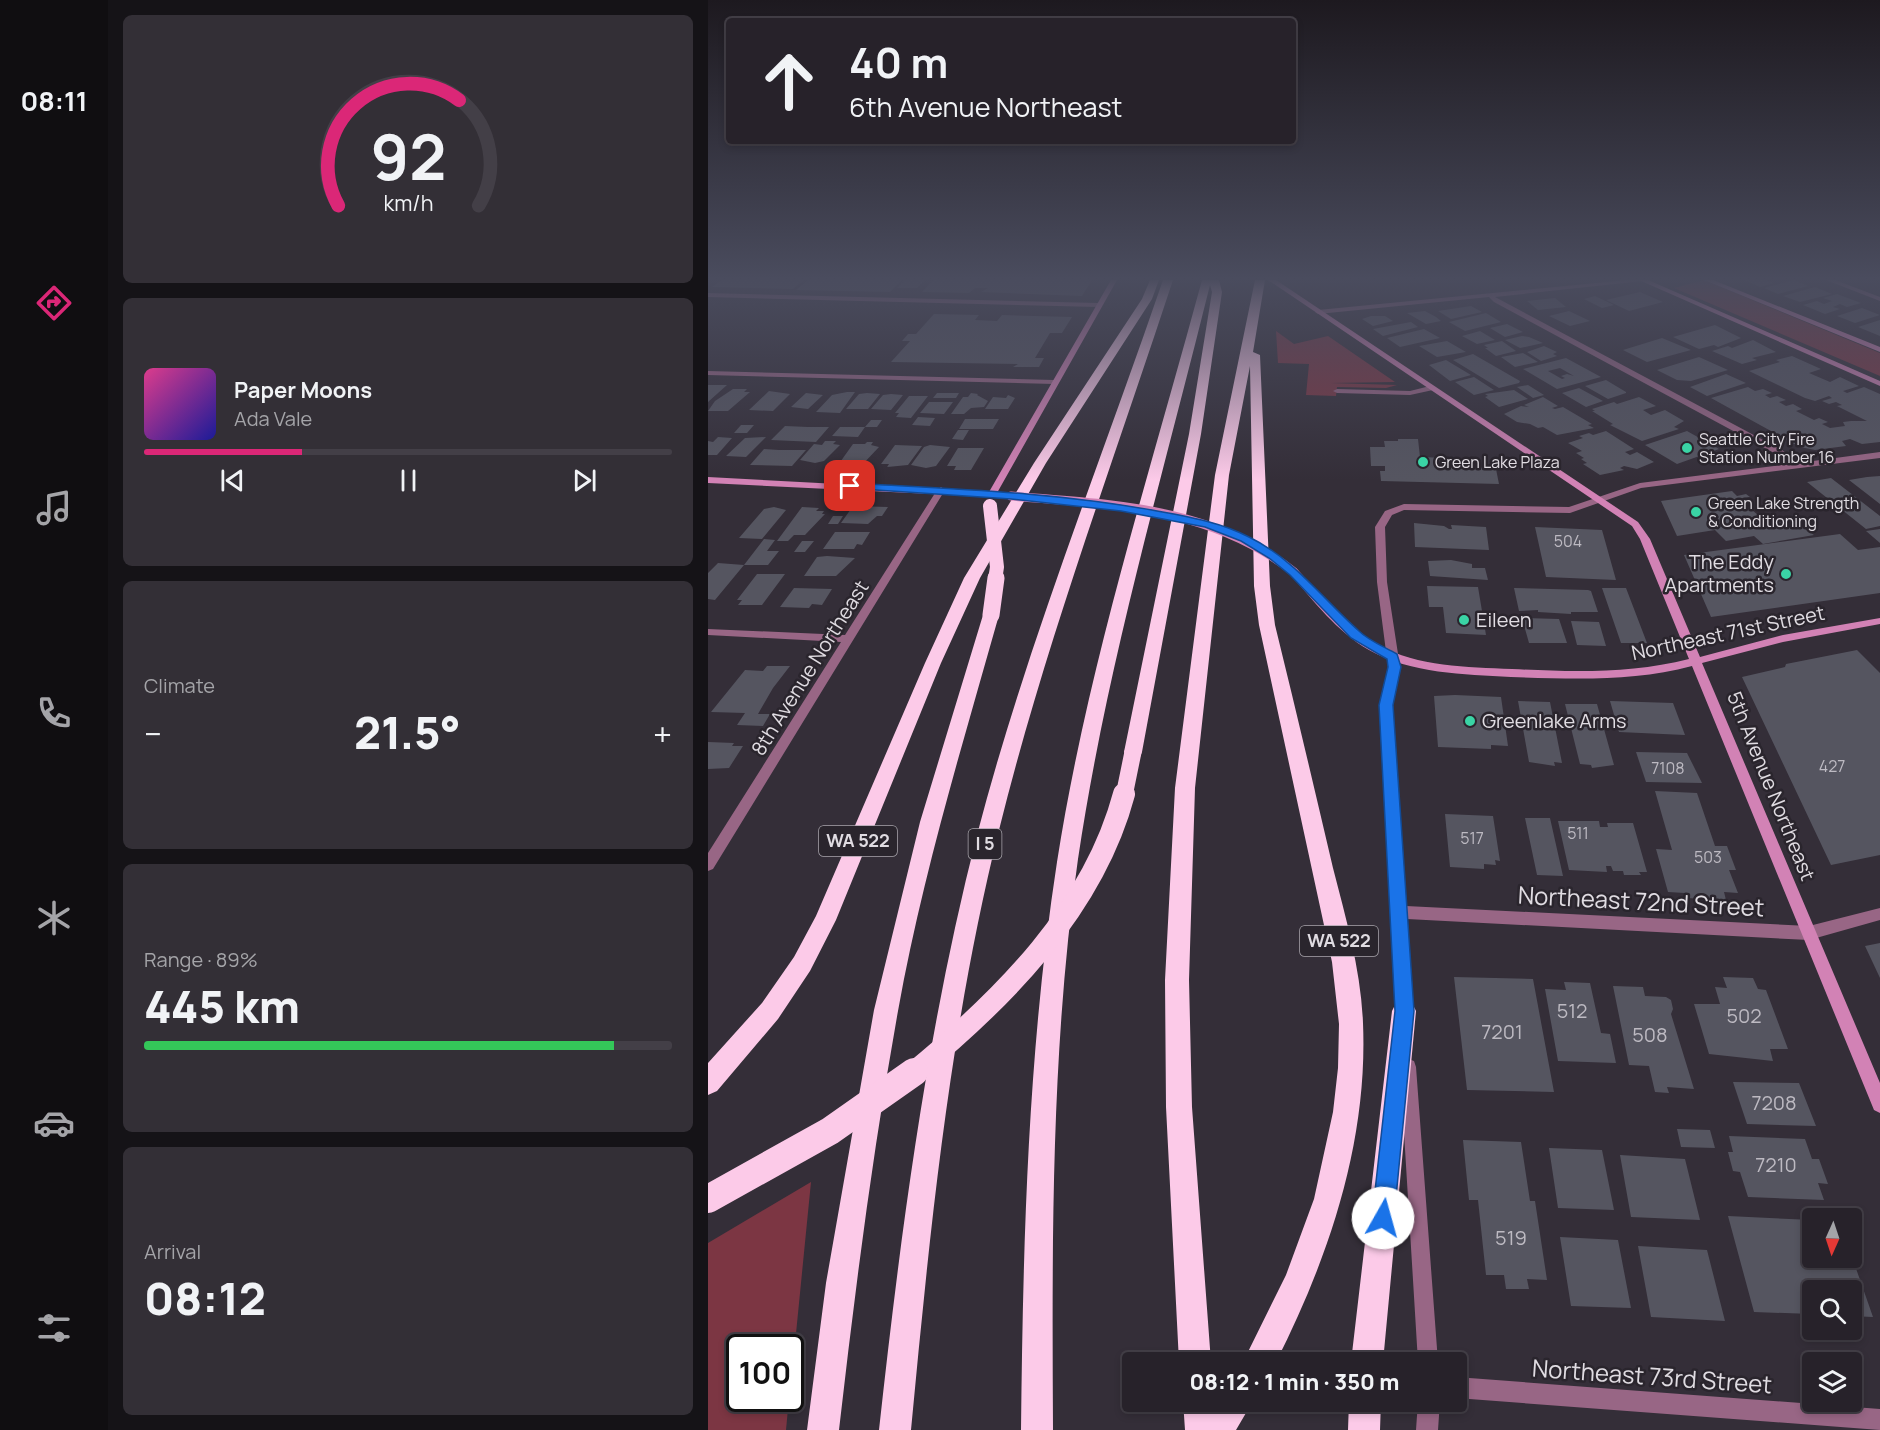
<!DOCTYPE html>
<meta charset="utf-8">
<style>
body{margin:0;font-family:Manrope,sans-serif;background:#332f36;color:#f1f3f6;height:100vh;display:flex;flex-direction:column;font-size:22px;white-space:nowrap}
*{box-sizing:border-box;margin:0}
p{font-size:20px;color:#a4a4a8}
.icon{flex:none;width:33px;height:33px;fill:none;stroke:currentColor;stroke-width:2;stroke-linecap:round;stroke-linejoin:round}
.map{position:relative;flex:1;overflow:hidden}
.sheet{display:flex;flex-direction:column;gap:15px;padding:15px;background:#151317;width:600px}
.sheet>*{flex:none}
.guide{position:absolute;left:18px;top:18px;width:570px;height:126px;border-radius:6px;box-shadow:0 3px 9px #0003,0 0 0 2px #433f47;background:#27222a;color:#f1f3f6;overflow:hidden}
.needle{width:39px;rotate:183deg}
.buttons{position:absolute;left:1094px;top:1208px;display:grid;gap:12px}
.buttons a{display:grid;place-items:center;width:60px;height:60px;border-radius:6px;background:#27222a;box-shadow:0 3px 9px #0003,0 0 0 2px #433f47;font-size:30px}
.speed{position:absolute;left:18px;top:1334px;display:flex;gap:12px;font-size:30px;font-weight:700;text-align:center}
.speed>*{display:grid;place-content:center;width:78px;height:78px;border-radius:50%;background:#27222a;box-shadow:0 3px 9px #0003,0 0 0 2px #433f47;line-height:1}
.speed .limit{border:3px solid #111;border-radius:9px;background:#fff;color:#111}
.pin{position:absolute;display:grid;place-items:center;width:51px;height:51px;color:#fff;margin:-26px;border-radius:12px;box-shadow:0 3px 9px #0006}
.me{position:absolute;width:66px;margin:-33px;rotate:7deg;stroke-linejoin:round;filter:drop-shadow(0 0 4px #0008)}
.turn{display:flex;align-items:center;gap:21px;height:126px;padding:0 24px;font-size:27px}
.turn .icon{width:78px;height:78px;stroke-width:2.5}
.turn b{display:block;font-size:42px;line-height:51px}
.big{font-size:45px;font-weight:800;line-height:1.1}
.sheet .card{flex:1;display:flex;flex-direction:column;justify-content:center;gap:9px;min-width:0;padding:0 21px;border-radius:9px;background:#332f36}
.sheet .dial{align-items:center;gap:0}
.dial svg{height:156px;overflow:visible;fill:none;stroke:#433f47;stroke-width:7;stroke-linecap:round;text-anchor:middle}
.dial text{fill:#f1f3f6;stroke:none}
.song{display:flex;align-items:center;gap:18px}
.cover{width:72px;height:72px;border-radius:9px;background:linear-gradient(135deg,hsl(330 70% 55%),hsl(240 70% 35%))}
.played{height:6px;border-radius:3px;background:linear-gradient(90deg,#db2777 30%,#433f47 30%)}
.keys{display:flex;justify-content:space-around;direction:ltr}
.heat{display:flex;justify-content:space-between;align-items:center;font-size:33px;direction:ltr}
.charge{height:9px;border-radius:4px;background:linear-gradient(90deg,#34c759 89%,#433f47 0)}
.trip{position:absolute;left:414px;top:1352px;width:345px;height:60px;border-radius:6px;background:#27222a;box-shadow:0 3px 9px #0003,0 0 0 2px #433f47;font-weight:800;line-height:60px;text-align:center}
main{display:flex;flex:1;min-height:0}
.tabs{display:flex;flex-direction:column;width:108px;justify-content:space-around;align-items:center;background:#100e11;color:#a4a4a8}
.tabs .icon{width:42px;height:42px}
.tabs .selected{color:#db2777}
.tabs b{font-size:27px;color:#f1f3f6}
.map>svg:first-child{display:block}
.green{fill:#7c3643}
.building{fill:#555560;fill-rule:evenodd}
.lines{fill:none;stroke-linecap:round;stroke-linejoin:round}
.street{fill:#986685;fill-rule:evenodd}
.secondary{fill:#d282b5;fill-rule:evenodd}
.highway{fill:#fccae8;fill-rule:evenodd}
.secondary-bridge{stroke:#d282b5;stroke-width:9}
.highway-bridge-far3{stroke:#fccae8;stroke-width:14}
.highway-bridge-far2{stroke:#fccae8;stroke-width:17}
.highway-bridge-far1{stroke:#fccae8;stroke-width:22}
.highway-bridge{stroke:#fccae8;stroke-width:28}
.route{fill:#1a73e8;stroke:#114b97;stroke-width:1.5}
.poi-dot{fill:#3ad4a5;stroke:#2a252d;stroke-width:2}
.labels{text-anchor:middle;stroke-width:5;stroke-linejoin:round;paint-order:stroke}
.far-poi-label{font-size:16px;fill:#e0dce2;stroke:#2a252d;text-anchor:start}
.number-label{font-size:16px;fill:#bdbac2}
.shield{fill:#2a252d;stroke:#a9a5ac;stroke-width:1.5}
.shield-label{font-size:18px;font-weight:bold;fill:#e0dce2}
.poi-label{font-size:20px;fill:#e0dce2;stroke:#2a252d;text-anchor:start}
.street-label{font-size:20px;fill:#e0dce2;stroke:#2a252d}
.near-number-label{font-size:20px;fill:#bdbac2}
.near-street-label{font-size:24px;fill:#e0dce2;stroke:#2a252d}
</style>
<main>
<nav class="tabs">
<b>08:11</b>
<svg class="icon selected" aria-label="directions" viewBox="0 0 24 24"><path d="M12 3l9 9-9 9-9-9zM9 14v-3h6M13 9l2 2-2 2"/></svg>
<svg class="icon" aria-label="music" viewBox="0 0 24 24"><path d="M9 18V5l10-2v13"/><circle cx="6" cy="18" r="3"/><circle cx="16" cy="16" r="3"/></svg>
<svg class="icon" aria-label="phone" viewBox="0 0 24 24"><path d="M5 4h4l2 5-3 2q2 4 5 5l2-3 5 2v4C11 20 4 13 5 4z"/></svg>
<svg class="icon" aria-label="climate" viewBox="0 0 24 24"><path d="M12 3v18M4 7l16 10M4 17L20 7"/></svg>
<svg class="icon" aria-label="car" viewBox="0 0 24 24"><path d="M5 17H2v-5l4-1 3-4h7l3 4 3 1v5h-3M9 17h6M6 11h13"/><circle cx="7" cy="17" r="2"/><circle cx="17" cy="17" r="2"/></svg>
<svg class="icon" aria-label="filters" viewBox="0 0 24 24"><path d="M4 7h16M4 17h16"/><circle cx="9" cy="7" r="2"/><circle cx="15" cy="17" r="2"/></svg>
</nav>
<section class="sheet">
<div class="card dial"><svg viewBox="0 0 100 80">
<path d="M14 69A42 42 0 1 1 86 69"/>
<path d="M14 69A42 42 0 0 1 76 15" stroke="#db2777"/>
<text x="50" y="56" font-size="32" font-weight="700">92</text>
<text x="50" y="72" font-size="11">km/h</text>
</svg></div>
<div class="card">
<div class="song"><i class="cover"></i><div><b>Paper Moons</b><p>Ada Vale</p></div></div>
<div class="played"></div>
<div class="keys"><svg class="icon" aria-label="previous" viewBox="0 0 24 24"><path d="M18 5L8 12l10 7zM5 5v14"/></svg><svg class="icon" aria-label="pause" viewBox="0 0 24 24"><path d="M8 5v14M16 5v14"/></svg><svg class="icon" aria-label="next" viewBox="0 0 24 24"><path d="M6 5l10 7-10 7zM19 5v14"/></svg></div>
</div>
<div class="card"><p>Climate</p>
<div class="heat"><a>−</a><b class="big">21.5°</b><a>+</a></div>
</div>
<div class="card"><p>Range · 89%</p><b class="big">445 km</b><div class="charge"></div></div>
<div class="card"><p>Arrival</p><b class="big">08:12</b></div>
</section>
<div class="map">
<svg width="1172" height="1430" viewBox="0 0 1172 1430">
<rect width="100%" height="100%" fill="#342e38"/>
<path class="green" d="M996 280 1172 353V376L966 288Z
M568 331 586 344 620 336 687 382 623 383 689 385 678 388 629 387 628 396 598 395 601 364 570 363Z
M103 1182 83 1384 82 1347H32V1398H81L78 1430H0V1243Z"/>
<path class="building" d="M14 280H96L85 289 4 287Z
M100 280H194L182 292 88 290Z
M197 280H217L209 288H189Z
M225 280H384L374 296 273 292 280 288H267L261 293 214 292Z
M1037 280H1058L1066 283 1052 287Z
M1086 280 1100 286 1070 294 1056 288Z
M1107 287 1124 294 1092 302 1075 296Z
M932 292 955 302 921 311 898 300Z
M1129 294 1153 303 1139 307 1132 304 1125 307 1132 309 1117 314 1095 305 1109 301 1116 304 1124 301 1115 298Z
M887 296 906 305 894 308 876 299Z
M847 298 858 307 830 310 819 301Z
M763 306 774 312 743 319 730 311Z
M1154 308 1172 315 1147 323 1129 316Z
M717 311 728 317 733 321 718 324 699 313Z
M861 311 882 321 862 326 841 316Z
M778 313 793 322 757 331 741 322Z
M226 314 271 315 267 320 289 321 294 315 364 317 354 333H342L327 358H336L331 367H305L310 364 183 362 202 341H194L200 334H208Z
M663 316H677L685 321 665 326 654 319Z
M1172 320V336L1150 327Z
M703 322 710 327 675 336 665 329Z
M799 324 815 332 797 337 782 328Z
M1007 325 1033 338 1010 347 1006 345 991 349 965 337Z
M716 329 732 338 692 347 679 338Z
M772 331 787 340 769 344 754 336Z
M814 336 821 337 835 343 812 348 797 340Z
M954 338 983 350 939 362 915 350Z
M1045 340 1068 352 1044 358 1049 360 1034 364 1004 351 1020 346 1024 348Z
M739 341 758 352 729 357 711 346Z
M794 341 808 351 788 356 777 348H780L776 345Z
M836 346 849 352 845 354 849 356 833 361 819 352Z
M815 353 830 362 807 367 793 357Z
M765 354 812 381 811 383 791 388 745 360Z
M1084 356 1113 369 1101 373 1122 382 1132 377 1151 386 1135 391 1139 393 1156 387 1172 394V442L1154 444 1142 439 1134 441 1138 446 1107 450 1092 447 1003 398 1040 387 1047 391 1055 389 1064 393 1057 395 1062 398 1069 396 1078 400 1071 402 1078 406 1085 404 1094 409 1088 411 1106 420 1111 418 1120 422 1114 424 1122 428 1137 426 1135 422 1143 421H1159L1129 406 1134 405 1128 402 1121 404 1114 401 1124 398 1121 396 1107 401 1097 398 1041 371 1072 362 1068 360Z
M991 357 1020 370 983 381 969 380 949 370Z
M858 358 893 377 849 389 815 369ZM852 368 866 376 859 374 853 376 857 378 854 379 840 371Z
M738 360 763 375 742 381 721 365Z
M1018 374 1038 383 999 396 982 387Z
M766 377 786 390 766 395 747 382Z
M898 380 918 392V393L900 399 877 386Z
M0 385H19L0 402Z
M820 385 836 395 825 398 809 387Z
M871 388 895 401 878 407 854 393Z
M25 389H39L36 392H42L20 411H0L7 401Z
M806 390 820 399 791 407 777 397 780 396 777 394Z
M61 391 82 394 65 411 41 410Z
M139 392H147L132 413 108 412 124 395Z
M98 393 115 395 100 409 83 407Z
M159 393 172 394 160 409H138L151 394Z
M229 393H251L248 398H225Z
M263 393 270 394 269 395 280 401 276 407 263 408 256 414H243L255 397H260Z
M183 394 195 395 183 410 163 409 175 395Z
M300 395 307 398 300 409H277L285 397 298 398Z
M201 396H220L203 418 188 417 191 413H187Z
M835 397 850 406 844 408 847 409 855 407 884 424 880 425 886 428 849 435 835 427 830 428 822 424 809 422 796 414 813 406 821 407 816 405Z
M931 397 948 406 935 410 943 415 957 410 976 421 966 427 971 429 934 441 902 425 905 424 884 411H887L884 409 906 402 909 404Z
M221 402H245L236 414 212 413Z
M210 417 227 418 222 426 204 425Z
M257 419H291L285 429H251Z
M163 420H174L169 427H157Z
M33 425H46L39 433H26Z
M77 426 100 427H121L108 442 63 440Z
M132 427H157L150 437 124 436Z
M250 430H261L255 440 244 439Z
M898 431 926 449 917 452 922 455 929 452 946 462 929 469 916 466 912 468 916 470 892 475 875 464 879 463 873 459 876 458 868 453 874 451 860 443 875 438 871 436 881 433 885 435Z
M979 431 1011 449 969 464 937 445Z
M10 437 24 438 9 455H0V441L5 442Z
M58 437 38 457 18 456 37 438Z
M690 439H710L712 457 768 459 769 467 788 469 791 484 673 481 672 471H677V466H663L662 447H677L676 441H690Z
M117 441H128L125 444 132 445 116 461 107 463 92 460 106 444 114 445Z
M159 442H165L163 445 171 447 154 465H130L145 444H157Z
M187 445 214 446 200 465 179 467 181 464H173Z
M222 445 242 447 228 466 218 468 203 465 216 447Z
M250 448H276L263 470H246L248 466H239Z
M56 449 71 450H98L84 466 42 465Z
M1172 476V504L1141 480 1159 477Z
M1123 478 1172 516V526L1158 529 1099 482Z
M1024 491 1029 496 1038 494 1042 497 1031 499 1057 521 1081 517 1106 535 1055 544 1046 536 1018 541 1007 530 969 536 953 501Z
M145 506 180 507 174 516H169L160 524 133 523Z
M66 507 78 510 54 539 31 538 56 509Z
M94 507 111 508 108 511H116L114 514H117L97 535H86L80 541H69Z
M125 516H135L130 524H120Z
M706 523 736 526 741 529H744L743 525 778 527 781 550 707 547Z
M827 527 894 530 908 580 838 577Z
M1172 529V543L1158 531Z
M127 532H162L154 545 149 544 146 549H115Z
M1132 534 1150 550 1172 547V593L1003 617 976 555Z
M56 539 67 540 59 551H71L60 565H36Z
M94 541H106L97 552H86Z
M119 556 147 558 128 576H96L109 557Z
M720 561 743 560 764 564V568H777L780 580 722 576Z
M10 563 36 565 7 600 0 599V573Z
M49 574H77L54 605H30L34 600H29Z
M719 586 770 587 778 635 738 633 735 607H721Z
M86 588 124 589 114 605 104 604 101 608 72 607Z
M806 588 880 590 883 591 890 612H863V614L830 612V610L811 611Z
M894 588H918L939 643H913Z
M814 618 851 619 859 643H821Z
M863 621 891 622 898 646 869 645Z
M1149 650 1172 673V855L1123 865 1034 677 1077 667 1078 664Z
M59 666H82L65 688 50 714H62L55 726 29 725 37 713 3 712 37 670 55 671Z
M747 695 793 697 800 746 783 745V749L730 747 726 696Z
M810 701 842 702 854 763 846 762 847 766 821 762Z
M902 701 965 703 977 735 911 732Z
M857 704H889L906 765 884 768 883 765 872 764Z
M0 742 26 743 24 746H35L21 768 0 769Z
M928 752 979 753 994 783 938 782Z
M947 791 989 793 1007 846H1019L1028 870H1021L1030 893 1016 892 1018 900 978 898 977 893 960 892 948 849 964 850Z
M737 814 785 816 792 861 787 860 788 865 776 864V869L742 867Z
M817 818H842L855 876 829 875Z
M850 821H891L892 827H900L899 823H925L939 872H931L933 875H916L915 871H905L903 866H898L899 872 861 870Z
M1172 943V978L1157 946Z
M746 977 825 979 846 1092 759 1090Z
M1015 977 1045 978 1050 989 1058 990 1080 1049H1062L1065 1061 1001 1054 986 1004H1012L1007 987 1019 988Z
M856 982 882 983 893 1033 902 1034 908 1063 850 1061 837 989 858 990Z
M905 986 935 987 937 996 958 997 963 1000 965 1009 963 1014 986 1089 959 1087 961 1093 947 1092 941 1066 921 1065Z
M1025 1082 1091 1083 1108 1126 1039 1124Z
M969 1129 1002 1130 1007 1148 973 1147Z
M1021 1136 1097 1139 1104 1159H1111L1120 1184 1110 1183 1116 1200 1040 1197 1032 1172 1025 1171 1020 1152H1025Z
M755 1140 813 1142 822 1201H827L839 1280 819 1279 821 1289H798L796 1275H778L770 1200H761Z
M841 1148 894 1150 906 1210 850 1208Z
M912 1155 977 1159 992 1220 923 1217Z
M1020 1216 1104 1220V1257H1144L1165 1317 1143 1316V1290H1104V1314L1046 1312Z
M852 1237 910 1240 923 1308 863 1306Z
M930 1246 999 1250 1017 1321 943 1317Z"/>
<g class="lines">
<path class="street" d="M919 280H944L787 297 1074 450 1090 463 1172 452V458L933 488 862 513 696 510 684 515 677 527 679 582 692 667 684 705 698 906 1101 926 1172 908V920L1101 940 699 919 705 1014 703 1019 697 1022 691 1019 689 1014 672 705 680 667 669 582 667 527 677 511 696 504 861 507 932 483 1081 464 1068 454 786 302 781 297 610 314 607 312 610 310Z
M1118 280H1127L1172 297V301Z
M0 293 391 303 394 305 391 307 0 297Z
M0 371 346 380 350 382 346 384 0 375Z
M722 386 726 388 725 390 702 395 629 393 625 391 629 389 702 391Z
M233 487 237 490 5 869 0 871V853L133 642 0 635V629L137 635 229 490Z
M700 1059 706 1061 708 1067 730 1362H710L692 1067 694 1061Z
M748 1377 1172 1409V1430L748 1398Z
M710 1401H732L730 1430H708Z"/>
<path class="secondary" d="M403 280H409L289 493 306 494V498L0 483V477L281 492Z
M560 280H568L930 522 942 539 992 657 1075 635 1172 618V624L1075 642 994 663 1172 1083V1113L1166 1110 984 666C924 682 865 679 803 677 755 674 704 674 661 650 629 632 606 601 582 574V570H590C614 597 637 627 670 645 711 667 758 667 804 669 864 672 922 674 981 659L932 539 924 526Z
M931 280H940L1172 381V386Z
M996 280H1005L1172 347V352Z"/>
<path class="highway" d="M442 280H451L444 299 338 463 272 578 233 663 128 920 102 971 70 1019 9 1091 0 1095V1063L54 1003 86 957 108 916 217 663 256 578 326 463 434 299Z
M455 280H465C405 463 337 644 291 830 242 1027 222 1229 203 1430H171C193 1230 219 1030 269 835 318 647 392 464 455 280Z
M494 280H511L514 292 493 434 434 752 432 757H418L416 752 481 434 504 292 502 285C455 475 399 664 370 859 343 1048 344 1240 345 1430H313C315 1240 320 1050 349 862 380 664 442 473 494 280Z
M547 280H557L545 352 552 355 562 586 567 625C587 706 606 787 625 868 638 919 653 970 655 1023 660 1142 621 1257 568 1362H535L578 1275 606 1199 625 1112 630 1068 631 1024 624 962 551 625 546 586 542 366 521 475 487 788 481 980 484 1107 503 1362H471L458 1107 457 980 467 788 507 475Z
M283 610 291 615C254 746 214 877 190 1011 165 1150 147 1290 131 1430H99L118 1283 166 1010 212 822 275 615Z
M696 1000 704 1003 708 1011 675 1362H643L684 1011 688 1003Z
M475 1401H507V1405L510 1401H545L528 1430H477Z
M641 1401H673L672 1430H640Z"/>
<path class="secondary-bridge" d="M303 496C405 505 502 506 586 572"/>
<path class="highway-bridge-far3" d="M282 506 289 567 287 580"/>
<path class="highway-bridge-far2" d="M283 615 288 578
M416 796 425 752"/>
<path class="highway-bridge-far1" d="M205 1073C294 1000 385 910 416 794"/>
<path class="highway-bridge" d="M0 1199 122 1131 206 1072"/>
</g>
<linearGradient id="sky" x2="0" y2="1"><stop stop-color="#1d191f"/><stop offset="0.58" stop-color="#4a4c5e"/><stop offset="1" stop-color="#4a4c5e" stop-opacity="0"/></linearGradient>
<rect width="1172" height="480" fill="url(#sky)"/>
<path class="route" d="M142 483C244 489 348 492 449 511 481 517 512 522 541 537 586 559 614 598 651 631 661 641 677 647 689 654L693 667 685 705 706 1011 686 1218 683 1225 675 1228 668 1225 664 1218 687 1011 671 705 680 667 679 659 643 638 582 575 561 558 533 541 497 527 413 511 303 499 138 488V484Z"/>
<g class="poi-dot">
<circle cx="979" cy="448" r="6"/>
<circle cx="715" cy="462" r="6"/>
<circle cx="988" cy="512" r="6"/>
<circle cx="1078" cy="574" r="6"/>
<circle cx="756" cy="620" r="6"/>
<circle cx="762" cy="721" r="6"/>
</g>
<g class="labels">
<g class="far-poi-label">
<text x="991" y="445">Seattle City Fire<tspan x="991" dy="18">Station Number 16</tspan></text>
<text x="727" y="468">Green Lake Plaza</text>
<text x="1000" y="509">Green Lake Strength<tspan x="1000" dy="18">&amp; Conditioning</tspan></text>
</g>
<g class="number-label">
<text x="860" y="547">504</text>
<text x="1124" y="772">427</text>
<text x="960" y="774">7108</text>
<text x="870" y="839">511</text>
<text x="764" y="844">517</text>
<text x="1000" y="863">503</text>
</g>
<g class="shield">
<rect x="111" y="826" width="78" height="30" rx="4.5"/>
<rect x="260.5" y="829" width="33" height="30" rx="4.5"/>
<rect x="592" y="926" width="78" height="30" rx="4.5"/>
</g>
<g class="shield-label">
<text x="150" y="847">WA 522</text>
<text x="277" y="850">I 5</text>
<text x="631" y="947">WA 522</text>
</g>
<g class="poi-label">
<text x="1066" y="569" text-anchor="end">The Eddy<tspan x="1066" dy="23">Apartments</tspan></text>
<text x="768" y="627">Eileen</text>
<text x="774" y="728">Greenlake Arms</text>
</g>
<g class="street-label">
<text transform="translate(1020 633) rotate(-12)" y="7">Northeast 71st Street</text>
<text transform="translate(102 668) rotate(-58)" y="7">8th Avenue Northeast</text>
<text transform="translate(1063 786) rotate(68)" y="7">5th Avenue Northeast</text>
</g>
<g class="near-number-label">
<text x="864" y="1018">512</text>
<text x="1036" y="1023">502</text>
<text x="794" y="1039">7201</text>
<text x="942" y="1042">508</text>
<text x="1066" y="1110">7208</text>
<text x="1068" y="1172">7210</text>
<text x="803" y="1245">519</text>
</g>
<g class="near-street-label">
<text transform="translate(933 902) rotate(3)" y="8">Northeast 72nd Street</text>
<text transform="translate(944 1377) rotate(4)" y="8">Northeast 73rd Street</text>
</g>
</g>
</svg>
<div class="buttons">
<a><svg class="needle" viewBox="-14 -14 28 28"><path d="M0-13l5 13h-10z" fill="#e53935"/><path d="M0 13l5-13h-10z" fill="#a4a4a8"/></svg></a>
<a><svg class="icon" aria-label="search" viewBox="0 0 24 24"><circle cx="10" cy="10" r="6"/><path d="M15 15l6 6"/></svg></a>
<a><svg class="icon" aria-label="layers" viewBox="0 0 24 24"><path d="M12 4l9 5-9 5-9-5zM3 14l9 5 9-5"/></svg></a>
</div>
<div class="speed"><div class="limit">100</div></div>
<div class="pin" style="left:142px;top:486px;background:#d93025"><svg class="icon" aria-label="arrive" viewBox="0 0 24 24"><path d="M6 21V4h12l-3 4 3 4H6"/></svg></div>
<svg class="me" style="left:675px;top:1218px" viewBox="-20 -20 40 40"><circle r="19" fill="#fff"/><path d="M0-13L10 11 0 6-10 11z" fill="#1a73e8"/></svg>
<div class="trip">08:12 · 1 min · 350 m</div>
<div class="guide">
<div class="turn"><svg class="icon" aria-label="ahead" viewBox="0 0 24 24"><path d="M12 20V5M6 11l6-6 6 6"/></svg><div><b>40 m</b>6th Avenue Northeast</div></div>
</div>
</div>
</main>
